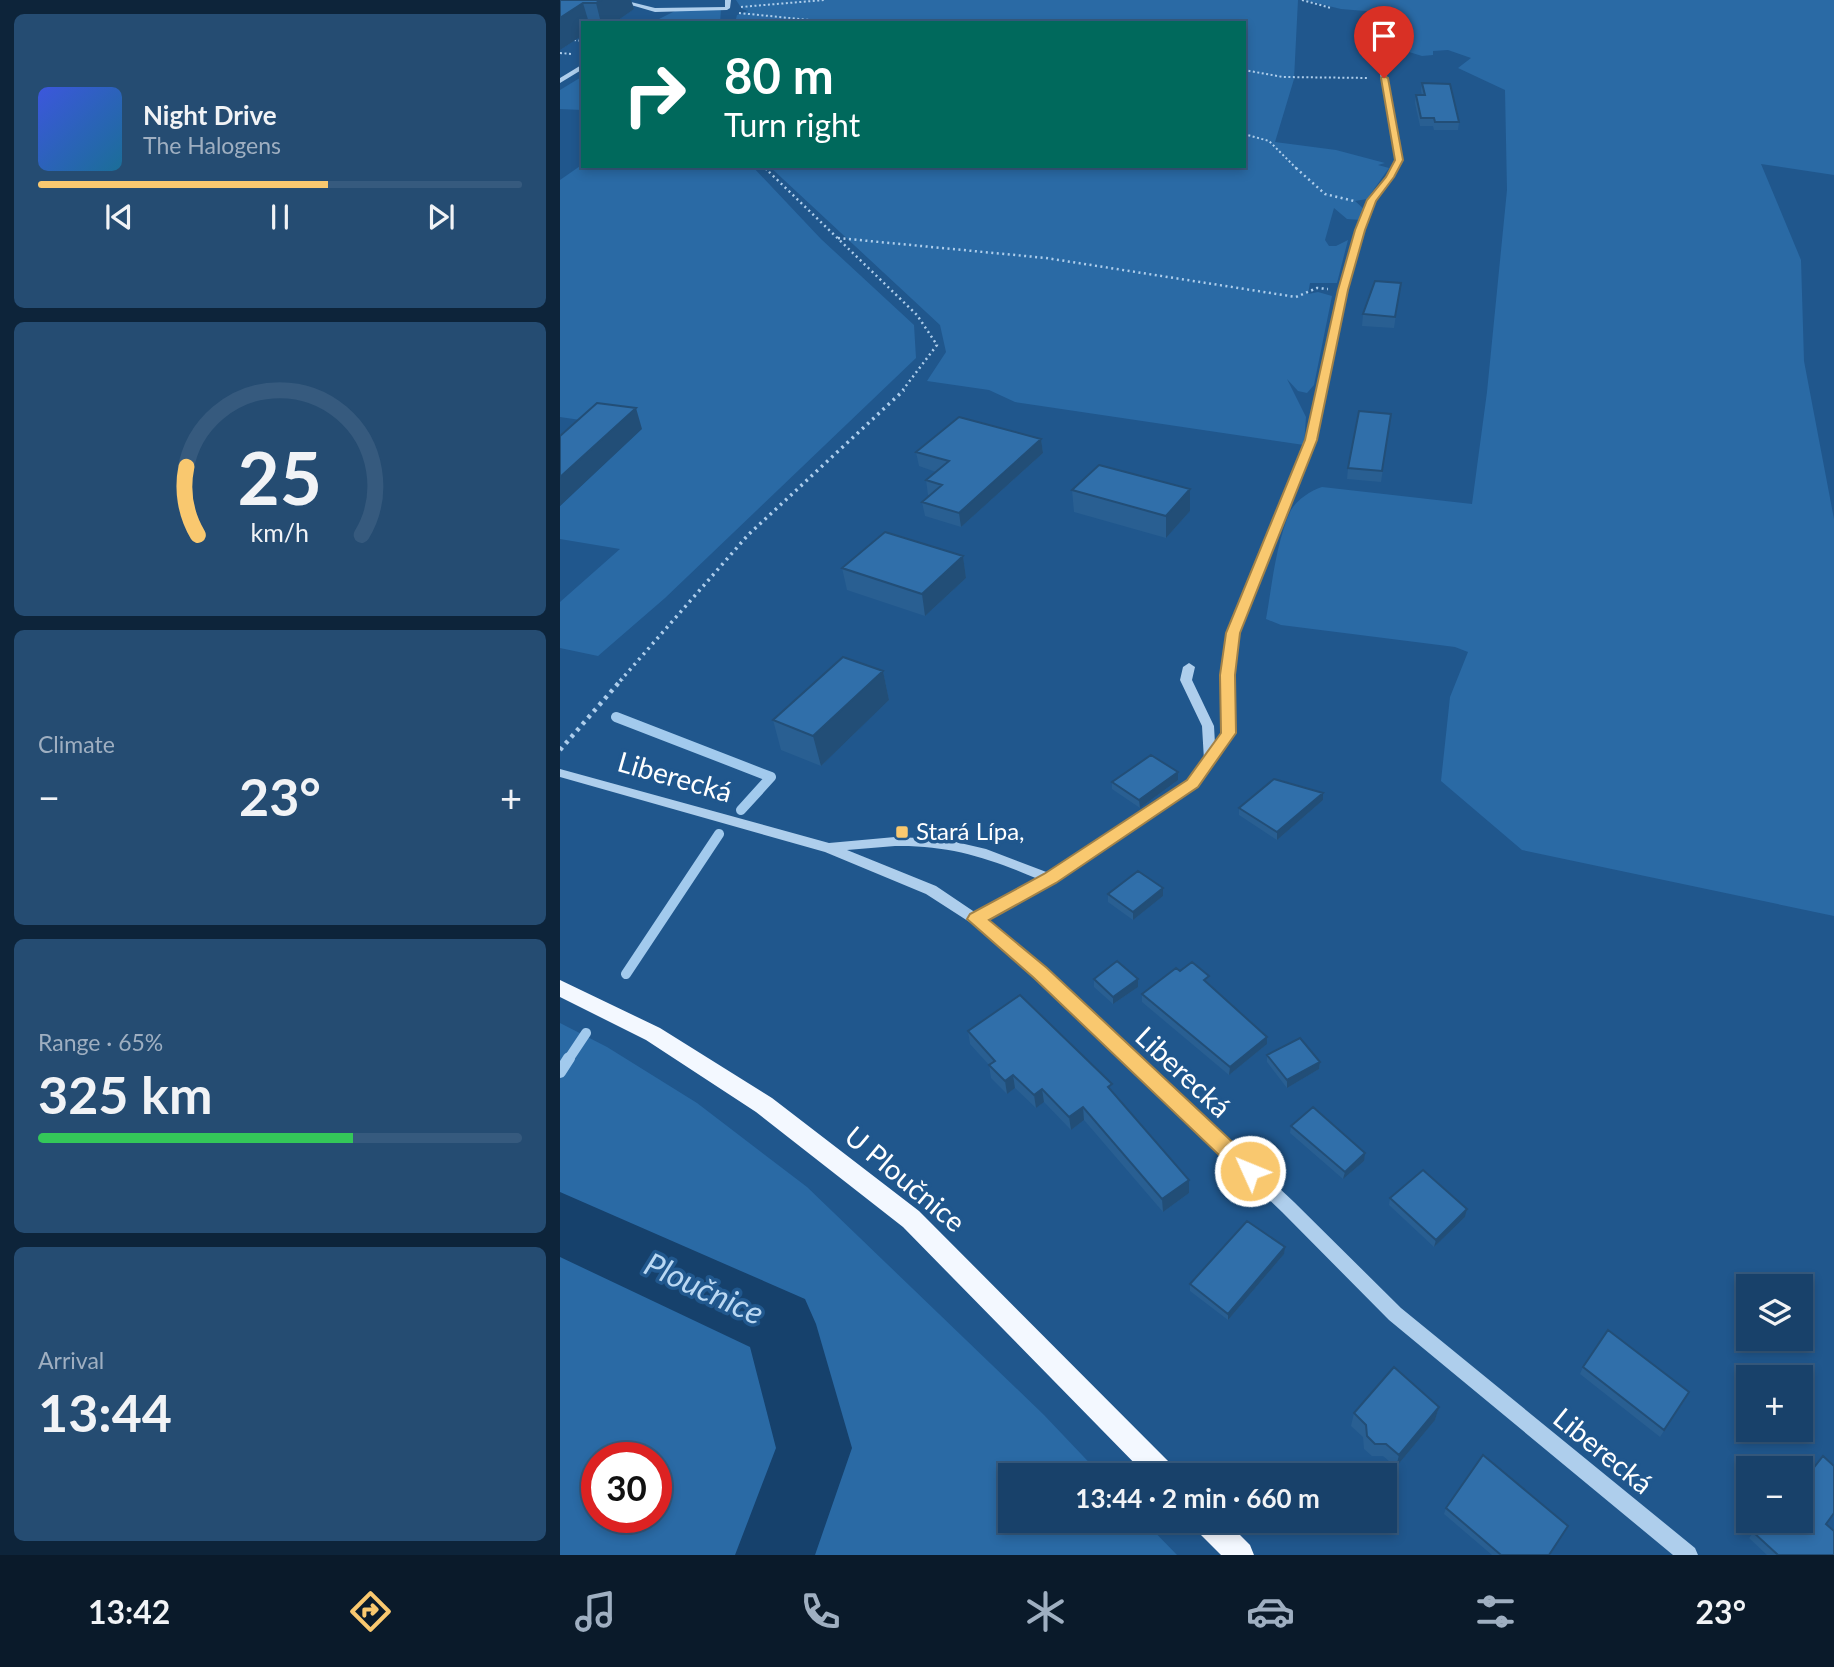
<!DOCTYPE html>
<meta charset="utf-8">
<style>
body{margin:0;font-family:Lato,sans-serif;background:#254c72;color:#f1f3f6;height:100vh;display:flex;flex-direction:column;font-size:26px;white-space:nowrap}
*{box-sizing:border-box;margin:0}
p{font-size:23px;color:#9fafc1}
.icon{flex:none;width:38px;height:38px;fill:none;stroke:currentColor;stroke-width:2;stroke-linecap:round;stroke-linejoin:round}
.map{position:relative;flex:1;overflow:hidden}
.details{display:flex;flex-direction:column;gap:14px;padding:14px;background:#0d243a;width:560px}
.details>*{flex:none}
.banner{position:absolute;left:21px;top:21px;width:665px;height:147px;border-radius:0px;box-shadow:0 4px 10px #0003,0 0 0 2px #365a7e;background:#00695c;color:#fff;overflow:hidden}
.buttons{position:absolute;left:1176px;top:1274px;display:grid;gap:14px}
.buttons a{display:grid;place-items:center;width:77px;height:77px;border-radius:0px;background:#18416a;box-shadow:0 4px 10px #0003,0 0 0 2px #365a7e;font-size:35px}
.speed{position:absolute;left:21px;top:1442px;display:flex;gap:14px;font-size:35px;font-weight:700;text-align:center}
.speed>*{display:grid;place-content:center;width:91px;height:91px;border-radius:50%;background:#18416a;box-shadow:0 4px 10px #0003,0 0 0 2px #365a7e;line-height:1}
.speed .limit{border:10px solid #d22;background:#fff;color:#111}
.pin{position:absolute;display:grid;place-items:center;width:60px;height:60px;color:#fff;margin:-72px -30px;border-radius:50% 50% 50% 0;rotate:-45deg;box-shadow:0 0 7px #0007}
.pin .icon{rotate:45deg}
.me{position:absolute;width:77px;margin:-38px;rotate:314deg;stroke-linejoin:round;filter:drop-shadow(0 0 5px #0008)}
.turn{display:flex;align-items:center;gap:24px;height:147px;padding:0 28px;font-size:32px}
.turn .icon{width:91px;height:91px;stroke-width:2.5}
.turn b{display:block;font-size:49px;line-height:60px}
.big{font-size:52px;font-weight:700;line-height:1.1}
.details .card{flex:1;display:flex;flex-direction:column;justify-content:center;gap:10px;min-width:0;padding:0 24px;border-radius:10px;background:#254c72}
.details .dial{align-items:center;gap:0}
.dial svg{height:182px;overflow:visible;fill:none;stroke:#365a7e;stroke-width:7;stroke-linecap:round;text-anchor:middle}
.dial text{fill:#f1f3f6;stroke:none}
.song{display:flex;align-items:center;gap:21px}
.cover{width:84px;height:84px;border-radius:10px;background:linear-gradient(135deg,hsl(230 70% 55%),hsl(200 70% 35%))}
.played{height:7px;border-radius:4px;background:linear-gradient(90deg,#f9c86f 60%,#365a7e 60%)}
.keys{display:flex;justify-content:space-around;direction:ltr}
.heat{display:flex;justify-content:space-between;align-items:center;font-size:38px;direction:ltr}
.charge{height:10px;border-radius:5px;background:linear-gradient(90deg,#34c759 65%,#365a7e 0)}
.trip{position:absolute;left:438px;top:1463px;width:399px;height:70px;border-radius:0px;background:#18416a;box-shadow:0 4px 10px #0003,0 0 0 2px #365a7e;font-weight:700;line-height:70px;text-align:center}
.tab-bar{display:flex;height:112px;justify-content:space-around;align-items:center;background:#0a1a2a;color:#9fafc1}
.tab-bar .icon{width:49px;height:49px}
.tab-bar .on{color:#f9c86f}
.tab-bar b{font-size:32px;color:#f1f3f6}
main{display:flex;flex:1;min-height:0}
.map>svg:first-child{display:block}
.green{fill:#2a6aa5;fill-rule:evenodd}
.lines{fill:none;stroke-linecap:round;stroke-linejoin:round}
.stream-far1{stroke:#a2caed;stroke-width:10}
.stream{stroke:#a2caed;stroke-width:12}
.river{fill:#16416c;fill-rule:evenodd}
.path-far3{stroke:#aeceec;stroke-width:2;stroke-dasharray:2 2.5;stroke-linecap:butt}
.path-far2{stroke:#aeceec;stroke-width:2.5;stroke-dasharray:2 3.5;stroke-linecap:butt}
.path-far1{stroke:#aeceec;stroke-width:3.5;stroke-dasharray:2.5 4.5;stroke-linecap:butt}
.path{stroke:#aeceec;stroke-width:4.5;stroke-dasharray:3.5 5;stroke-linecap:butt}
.minor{fill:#aeceec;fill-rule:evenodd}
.major{fill:#f3f8ff;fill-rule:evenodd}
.wall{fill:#295f92}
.shaded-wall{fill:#224e77}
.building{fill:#306faa;stroke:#224e77;stroke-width:2}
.route{fill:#f9c86f;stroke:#a28248;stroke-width:2}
.poi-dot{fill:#f9c86f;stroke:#20578d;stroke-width:2.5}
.labels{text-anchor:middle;stroke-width:7;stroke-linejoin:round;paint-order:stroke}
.poi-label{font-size:24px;fill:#fff;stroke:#20578d;text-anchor:start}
.near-street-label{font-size:28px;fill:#fff;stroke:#20578d}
.near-water-label{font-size:32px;font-style:italic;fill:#bad8f3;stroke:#20578d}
</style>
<main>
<section class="details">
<div class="card">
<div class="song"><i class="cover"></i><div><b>Night Drive</b><p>The Halogens</p></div></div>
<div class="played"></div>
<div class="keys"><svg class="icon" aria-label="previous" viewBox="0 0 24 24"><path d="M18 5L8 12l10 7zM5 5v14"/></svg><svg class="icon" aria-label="pause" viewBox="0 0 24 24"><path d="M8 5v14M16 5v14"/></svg><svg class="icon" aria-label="next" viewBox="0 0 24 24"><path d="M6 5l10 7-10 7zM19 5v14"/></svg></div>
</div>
<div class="card dial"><svg viewBox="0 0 100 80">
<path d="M14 69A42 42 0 1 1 86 69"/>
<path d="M14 69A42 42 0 0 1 9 39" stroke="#f9c86f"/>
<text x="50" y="56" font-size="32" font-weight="700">25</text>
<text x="50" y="72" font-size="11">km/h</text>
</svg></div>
<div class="card"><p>Climate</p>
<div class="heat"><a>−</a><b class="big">23°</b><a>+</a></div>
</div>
<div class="card"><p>Range · 65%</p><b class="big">325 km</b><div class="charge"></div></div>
<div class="card"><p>Arrival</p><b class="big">13:44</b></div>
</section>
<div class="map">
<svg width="1274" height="1555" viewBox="0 0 1274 1555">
<rect width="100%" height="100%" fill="#20578d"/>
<path class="green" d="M176 0H738L734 79 715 142 776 150 825 163 818 165 829 168 807 199 795 201 805 210 801 220 787 219 774 208 765 240 769 246H776L788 240 777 283H750L748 294 758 292 772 296 754 385 747 393 738 391 727 379 746 417 744 445 455 402 429 390 367 381 386 352 380 325 209 166H684V23H175L177 15 188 11 182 9Z
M744 0H1274V175L1201 164 1241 260 1244 361 1274 519V916L962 850 881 781 890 697 908 652 895 647 721 625 706 619C712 586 716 541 731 510 737 500 751 490 762 487L912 504 927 392 947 190 945 90 898 68 911 58 888 50 873 51V55L862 56 823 44 820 31 823 23 845 22 847 20 841 14 781 9Z
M161 9 160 23H101L104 20 99 19 115 11Z
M23 76V110L0 109V90Z
M23 164V166H192L261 239 354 325 356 358 105 598 38 656 0 648V602L60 549 0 539V506L81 429 0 417V180Z
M0 1023 47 1047 137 1103 247 1187 484 1415 541 1475H450V1521H584L617 1555H0ZM37 1458H96V1517H37Z"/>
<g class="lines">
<path class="stream-far1" d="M56 717 211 777 181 810
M66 974 159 834
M8 1060 26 1033"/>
<path class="stream" d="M0 1072 9 1058"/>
<path class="river" d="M0 1192 245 1299 256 1324 292 1448 255 1555H175L216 1448 190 1347 0 1257Z"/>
<path class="path-far3" d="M742 0 771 8
M181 7 264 0
M179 13 280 23
M14 40 23 41
M0 53 12 54
M684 70 723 77 809 78
M684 134 709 141 738 170
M203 166 207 170"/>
<path class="path-far2" d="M205 168 357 315 377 345 342 391
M736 168 765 194 794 201
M278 238 486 258 736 297 757 288 768 289"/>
<path class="path-far1" d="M60 681 188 535 344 390"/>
<path class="path" d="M0 750 62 679"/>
<path class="minor" d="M54 0H63L95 8 165 7V0H171L170 8 167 10 95 12Z
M813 18 816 20 842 160 833 177 815 200 804 230 787 290 756 440 678 633 673 675 675 733 637 787 495 882 426 920 485 969 734 1202 841 1308 1135 1548 1138 1555H1113L829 1320 722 1212 475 977 411 923 366 894 265 852 0 777V769L269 843 335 837 383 839 426 849 489 873 629 781 644 760 642 726 620 680 623 667 629 663 635 667 632 680 654 726 655 744 663 733 661 675 668 633 746 440 779 290 796 230 809 200 827 176 836 160 810 20ZM335 846C389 845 429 858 478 879L416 913 376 886 287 850Z
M23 64V69L0 83V78Z"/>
<path class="major" d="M0 980 100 1028 212 1098 359 1211 613 1466 617 1475H586L343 1227 196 1112 86 1040 0 997Z
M633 1521H666L690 1545 694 1555H661L637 1531Z"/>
</g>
<path class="wall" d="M0 0H71L74 9 54 23H23V35L0 50Z
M862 83 899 122 898 130H874L873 126H860L855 103 856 95H862L861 91Z
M839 295 834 328 802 326 803 314Z
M831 414 821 482 787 479 788 468Z
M481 439 483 453 401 527 365 516 362 502 370 495H368L366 480 376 472 359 466 356 452Z
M630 489V511L606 538 514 512 512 490Z
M403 556 406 578 365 616 287 590 282 568Z
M323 671 329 700 261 766 221 750 213 720Z
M618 780 580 808 552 789V782Z
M763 800 717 840 679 815V808Z
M603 888V896L573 920 548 902V894Z
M620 971 649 984 707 1044 669 1075 582 1002V994Z
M534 979 578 987 553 1004 534 987Z
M408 1031 552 1091 629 1180V1193L603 1212 524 1120 511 1130 484 1102 476 1108 455 1088 447 1094 431 1078 429 1065 410 1044Z
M707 1055 760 1062 759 1069 727 1088 707 1062Z
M731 1126 804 1161 783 1179 730 1133Z
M830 1198 907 1209 905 1217 874 1247 829 1205Z
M724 1254 668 1320 630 1291V1284Z
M1023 1367 1129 1392 1100 1437 1020 1374Z
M879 1407 875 1420 836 1467 823 1456H812L804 1449 803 1437 791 1426 794 1413Z
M886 1508 1008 1526 990 1555H932L884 1514Z
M1203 1521 1266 1524 1274 1555H1207L1189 1538Z"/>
<path class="shaded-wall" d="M41 0H71L74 9 54 23H41L36 3Z
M23 3 29 23H23V35L0 50V18Z
M76 408 82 429 0 506V477Z
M481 439 483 453 401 527 399 513Z
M630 489V511L606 538V516Z
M403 556 406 578 365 616 362 594Z
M323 671 329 700 261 766 253 736Z
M618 772V780L580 808 579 800Z
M763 793V800L717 840V832Z
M603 888V896L573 920V912Z
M578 979V987L553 1004V997Z
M707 1037V1044L669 1075 670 1067Z
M760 1062 759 1069 727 1088V1080Z
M453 1075 455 1088 447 1094 445 1081Z
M482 1089 484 1102 476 1108 474 1095Z
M523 1107 524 1120 511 1130 509 1117Z
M805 1153 804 1161 783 1179 785 1172Z
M629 1180V1193L603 1212 602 1199Z
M907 1209 905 1217 874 1247 876 1240Z
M725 1247 724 1254 668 1320V1314Z
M879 1407 875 1420 836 1467 839 1455Z"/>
<path class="building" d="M0 0H41L36 3H23L0 18Z
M862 83 890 84 899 122H875L874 118H861L856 95H865Z
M815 281 841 283 835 317 803 314Z
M37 403 76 408 0 477V436Z
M799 411 831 414 822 471 788 468Z
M399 417 481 439 399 513 362 502 382 485 366 480 389 461 356 452Z
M539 465 630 489 606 516 512 490Z
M325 532 403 556 362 594 282 568Z
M283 657 323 671 253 736 213 720Z
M591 755 618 772 579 800 552 782Z
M714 779 763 793 717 832 679 808Z
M578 871 603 888 573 912 548 894Z
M557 961 578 979 553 997 534 979Z
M632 962 649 976 644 980 707 1037 670 1067 582 994 616 968 620 971Z
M460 995 552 1084 548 1087 629 1180 602 1199 523 1107 509 1117 482 1089 474 1095 453 1075 445 1081 429 1065 435 1061 408 1031Z
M740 1038 760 1062 727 1080 707 1055Z
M753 1107 805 1153 785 1172 731 1126Z
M863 1170 907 1209 876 1240 830 1198Z
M687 1221 725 1247 668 1314 630 1284Z
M1048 1330 1129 1392 1104 1430 1023 1367Z
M834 1367 879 1407 839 1455 826 1444H815L807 1436 806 1425 794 1413Z
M923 1455 1008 1526 989 1555H941L886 1508Z
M1263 1456 1274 1466V1513L1266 1524 1274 1531V1555H1218L1194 1533 1203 1521H1241V1484Z"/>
<path class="route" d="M824 76 828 78 843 160 834 177 816 201 805 230 788 290 757 440 680 633 675 675 676 733 638 787 496 883 429 920 487 968 697 1165 700 1171 697 1178 690 1181 683 1178 474 978 407 919 410 914 484 874 627 780 661 733 660 675 666 633 745 440 778 290 795 230 807 200 826 177 835 160 821 78Z"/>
<rect class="poi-dot" x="335" y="825" width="14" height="14" rx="3.5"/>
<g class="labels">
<g class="poi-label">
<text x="356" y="840">Stará Lípa,</text>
</g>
<g class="near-street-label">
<text transform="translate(115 777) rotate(16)" y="10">Liberecká</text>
<text transform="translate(623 1072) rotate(43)" y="10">Liberecká</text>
<text transform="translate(345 1179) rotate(40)" y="10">U Ploučnice</text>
<text transform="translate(1043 1451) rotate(39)" y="10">Liberecká</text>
</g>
<g class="near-water-label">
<text transform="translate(144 1289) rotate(25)" y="11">Ploučnice</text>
</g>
</g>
</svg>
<div class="buttons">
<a><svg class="icon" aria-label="layers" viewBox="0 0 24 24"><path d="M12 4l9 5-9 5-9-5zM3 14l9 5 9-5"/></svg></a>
<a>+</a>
<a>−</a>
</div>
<div class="speed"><div class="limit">30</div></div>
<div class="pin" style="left:824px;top:78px;background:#d93025"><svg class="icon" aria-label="arrive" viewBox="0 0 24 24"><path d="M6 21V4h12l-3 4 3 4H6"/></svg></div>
<svg class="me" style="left:690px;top:1171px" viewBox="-20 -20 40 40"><circle r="17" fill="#f9c86f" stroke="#fff" stroke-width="3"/><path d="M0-11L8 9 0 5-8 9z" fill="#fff"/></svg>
<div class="trip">13:44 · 2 min · 660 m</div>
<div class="banner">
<div class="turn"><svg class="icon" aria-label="right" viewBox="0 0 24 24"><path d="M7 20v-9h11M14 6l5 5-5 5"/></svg><div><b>80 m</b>Turn right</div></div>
</div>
</div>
</main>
<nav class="tab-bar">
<b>13:42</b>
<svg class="icon on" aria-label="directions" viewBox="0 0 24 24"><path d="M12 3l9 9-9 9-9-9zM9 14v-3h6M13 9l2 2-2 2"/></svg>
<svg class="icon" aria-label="music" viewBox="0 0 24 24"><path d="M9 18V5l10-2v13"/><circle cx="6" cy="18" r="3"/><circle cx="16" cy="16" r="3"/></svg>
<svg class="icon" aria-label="phone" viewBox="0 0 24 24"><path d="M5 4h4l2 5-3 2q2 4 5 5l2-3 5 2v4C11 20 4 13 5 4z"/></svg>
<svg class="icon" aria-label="climate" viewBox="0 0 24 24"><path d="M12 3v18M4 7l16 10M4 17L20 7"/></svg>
<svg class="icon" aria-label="car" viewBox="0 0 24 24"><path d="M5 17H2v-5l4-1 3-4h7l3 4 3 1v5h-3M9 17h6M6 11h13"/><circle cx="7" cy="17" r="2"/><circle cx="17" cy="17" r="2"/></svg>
<svg class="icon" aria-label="filters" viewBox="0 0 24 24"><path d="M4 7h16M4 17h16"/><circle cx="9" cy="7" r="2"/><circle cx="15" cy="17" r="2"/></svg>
<b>23°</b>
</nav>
